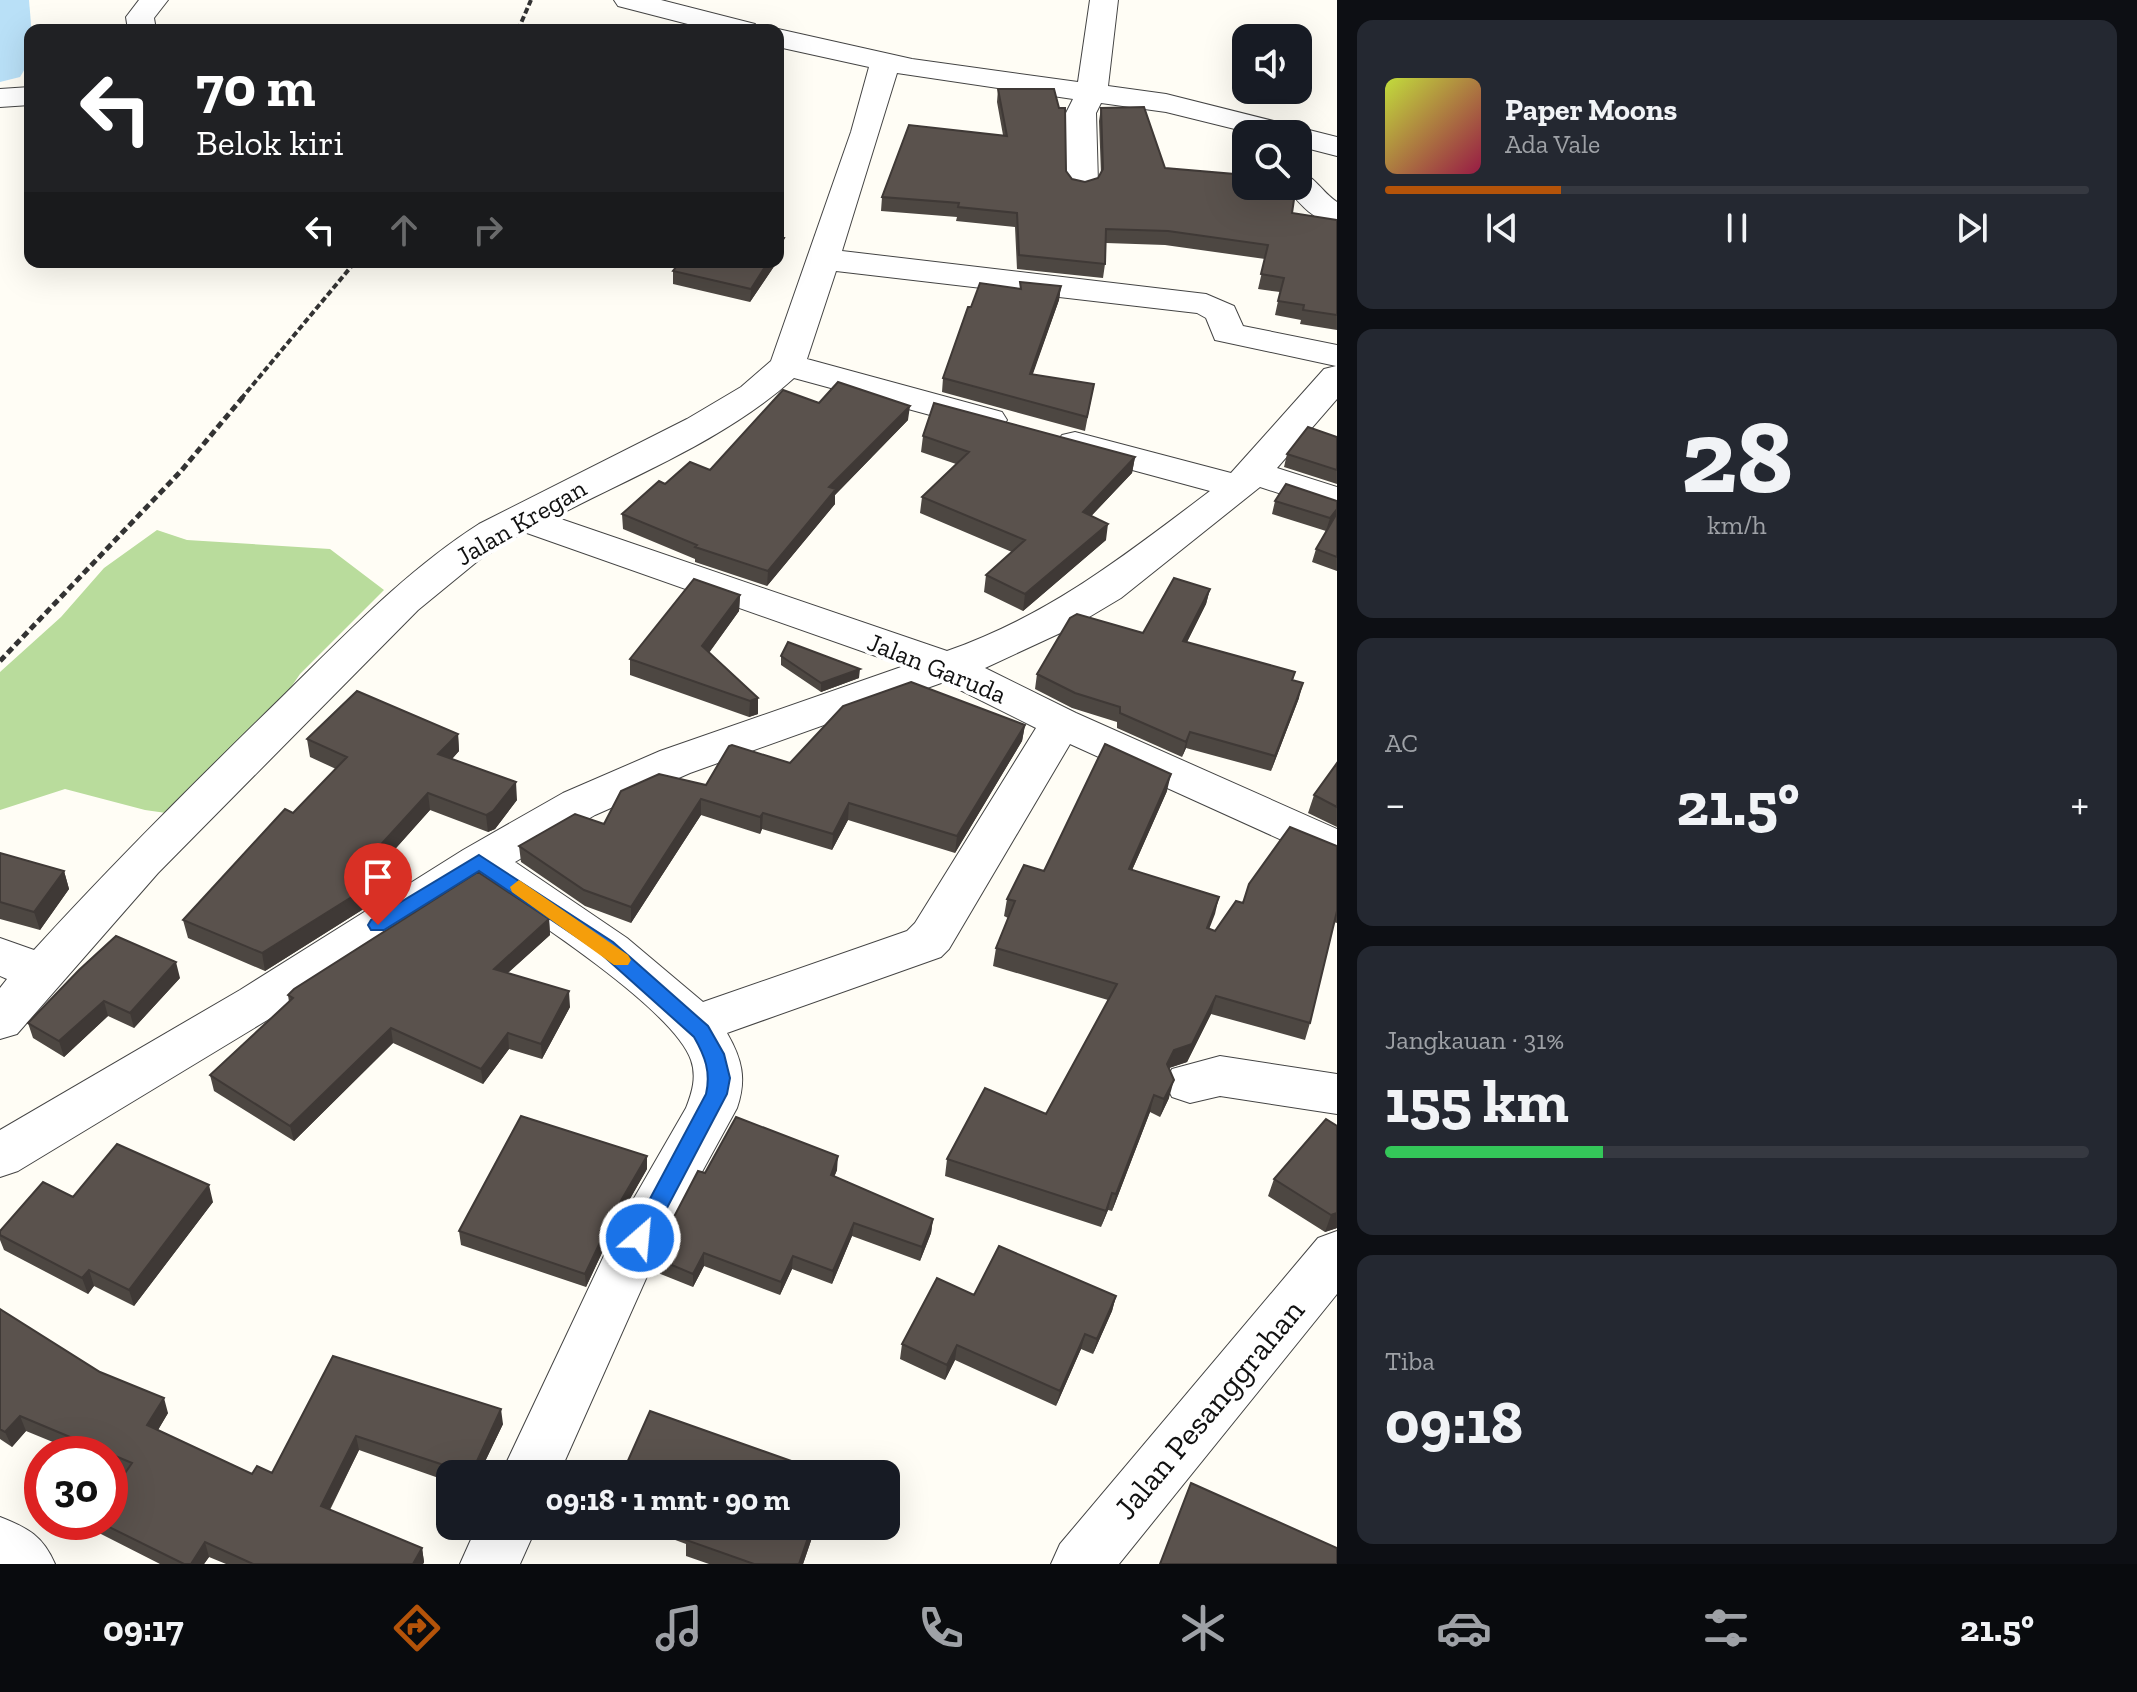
<!DOCTYPE html>
<html lang="id">
<meta charset="utf-8">
<style>
body{margin:0;font-family:"Zilla Slab",serif;background:#242831;color:#f1f3f6;height:100vh;display:flex;flex-direction:column;font-size:30px;white-space:nowrap}
*{box-sizing:border-box;margin:0}
p{font-size:26px;color:#9ea1a6}
.icon{flex:none;width:44px;height:44px;fill:none;stroke:currentColor;stroke-width:2;stroke-linecap:round;stroke-linejoin:round}
.map{position:relative;flex:1;overflow:hidden}
.sheet{display:flex;flex-direction:column;gap:20px;padding:20px;background:#0d0f14;width:800px}
.sheet>*{flex:none}
.hud{position:absolute;left:24px;top:24px;width:760px;height:244px;border-radius:16px;box-shadow:0 8px 32px #0002;background:#202124;color:#fff;overflow:hidden}
.fabs{position:absolute;left:1232px;top:24px;display:grid;gap:16px}
.fabs a{display:grid;place-items:center;width:80px;height:80px;border-radius:16px;background:#171b24;box-shadow:0 8px 32px #0002;font-size:40px}
.speed{position:absolute;left:24px;top:1436px;display:flex;gap:16px;font-size:40px;font-weight:700;text-align:center}
.speed>*{display:grid;place-content:center;width:104px;height:104px;border-radius:50%;background:#171b24;box-shadow:0 8px 32px #0002;line-height:1}
.speed .limit{border:12px solid #d22;background:#fff;color:#111}
.pin{position:absolute;display:grid;place-items:center;width:68px;height:68px;color:#fff;margin:-82px -34px;border-radius:50% 50% 50% 0;rotate:-45deg;box-shadow:0 0 8px #0007}
.pin .icon{rotate:45deg}
.me{position:absolute;width:88px;margin:-44px;rotate:27deg;stroke-linejoin:round;filter:drop-shadow(0 0 6px #0008)}
.turn{display:flex;align-items:center;gap:28px;height:168px;padding:0 40px;font-size:36px}
.turn .icon{width:104px;height:104px;stroke-width:2.5}
.turn b{display:block;font-size:56px;line-height:68px}
.lanes{display:flex;align-items:center;height:76px;padding:0 40px;background:#0003;justify-content:center;gap:40px;direction:ltr}
.lanes .off{opacity:.35}
.big{font-size:60px;font-weight:700;line-height:1.1}
.sheet .card{flex:1;display:flex;flex-direction:column;justify-content:center;gap:12px;min-width:0;padding:0 28px;border-radius:16px;background:#242831}
.sheet .dial{align-items:center;gap:0}
.dial b{font-size:104px;line-height:1}
.song{display:flex;align-items:center;gap:24px}
.cover{width:96px;height:96px;border-radius:12px;background:linear-gradient(135deg,hsl(70 70% 55%),hsl(340 70% 35%))}
.played{height:8px;border-radius:4px;background:linear-gradient(90deg,#b45309 25%,#363941 25%)}
.keys{display:flex;justify-content:space-around;direction:ltr}
.heat{display:flex;justify-content:space-between;align-items:center;font-size:44px;direction:ltr}
.charge{height:12px;border-radius:6px;background:linear-gradient(90deg,#34c759 31%,#363941 0)}
.trip{position:absolute;left:436px;top:1460px;width:464px;height:80px;border-radius:16px;background:#171b24;box-shadow:0 8px 32px #0002;font-weight:700;line-height:80px;text-align:center}
.tabs{display:flex;height:128px;justify-content:space-around;align-items:center;background:#090b0e;color:#9ea1a6}
.tabs .icon{width:56px;height:56px}
.tabs .active{color:#b45309}
.tabs b{font-size:36px;color:#f1f3f6}
main{display:flex;flex:1;min-height:0}
.map>svg:first-child{display:block}
.forest{fill:#b9dc9c}
.lines{fill:none;stroke-linecap:round;stroke-linejoin:round}
.river{fill:#b9e0f7;fill-rule:evenodd}
.minor-casing{stroke:#444;stroke-width:2}
.path-far1{stroke:#333;stroke-width:4;stroke-dasharray:6 3;stroke-linecap:butt}
.path{stroke:#333;stroke-width:5;stroke-dasharray:7 4;stroke-linecap:butt}
.minor{fill:#fff;fill-rule:evenodd}
.wall{fill:#4d4742}
.shaded-wall{fill:#3f3936}
.building{fill:#5a524d;stroke:#3f3936;stroke-width:2}
.route{fill:#1a73e8;stroke:#114b97;stroke-width:2}
.slow{fill:#f59e0b}
.labels{text-anchor:middle;stroke-width:8;stroke-linejoin:round;paint-order:stroke}
.street-label{font-size:26px;fill:#111;stroke:#fff}
.near-street-label{font-size:32px;fill:#111;stroke:#fff}
</style>
<main>
<div class="map">
<svg width="1337" height="1564" viewBox="0 0 1337 1564">
<rect width="100%" height="100%" fill="#fffdf5"/>
<path class="forest" d="M157 530 187 540 330 549 384 590 300 674 270 718 180 815 145 810 65 789 0 810V672L61 617 104 568Z"/>
<g class="lines">
<path class="river" d="M0 0H29C31 26 36 55 20 77L0 82Z"/>
<defs>
<path id="minor" d="M139 0H168L154 18 156 30H128L126 17Z
M614 0H661L755 24 759 30H711L618 6Z
M1090 0H1118L1108 86 1166 94 1337 137V156L1298 146V134H1255L1166 112 1101 103 1096 113 1098 183 1093 190 1082 193 1071 190 1066 183V113L1073 99 897 73 842 251 1206 294 1234 306 1243 326 1337 345V399L1277 468 1337 487V512L1260 487 1121 598 1069 629 985 668 1076 713 1337 829V865L1070 744 949 949 941 957 727 1033C742 1059 747 1079 737 1108L657 1254 559 1474H501L618 1226 686 1108C692 1093 697 1077 691 1060 674 1010 527 914 479 884L274 1016 18 1171 0 1177V1130L240 990 463 850 563 793 660 751 904 666 524 532 479 560 418 610 158 873 17 1034 0 1039V988L7 979 0 976V938L34 950C115 861 200 777 286 693 347 633 407 570 479 524L687 419 741 387 771 361 851 132 869 67 778 47V30H775L778 29 912 59 1078 82ZM836 271 1197 313 1206 318 1215 340 1336 366 1324 369 1231 473 1075 432 1062 435 1056 443 1062 451 1210 491C1124 556 1050 615 947 651L555 517C635 475 727 439 794 378L989 431 1002 428 1007 420 1002 412 807 359ZM944 682 1036 728 915 923 907 931 703 1002 627 938 515 862 595 815 690 773Z
M30 87V105L0 107V89Z
M1298 171C1315 176 1322 192 1337 202V226C1314 220 1301 206 1287 188L1298 186Z
M1220 1056 1337 1074V1114L1220 1096 1190 1103 1172 1097 1165 1083 1172 1069Z
M1337 1231V1294L1119 1564H1051L1060 1544 1318 1238Z
M0 1517C28 1528 43 1536 55 1564H0Z
M477 1526H537L520 1564H460Z"/>
</defs>
<use href="#minor" class="minor-casing"/>
<path class="path-far1" d="M518 30 531 0
M241 399 355 262"/>
<path class="path" d="M0 661 181 471 243 397"/>
<use href="#minor" class="minor"/>
</g>
<path class="wall" d="M998 89 1072 179 1085 182 1098 178 1101 173 1099 121 1101 108 1165 168 1292 213 1337 220V330L1300 324 1301 320 1275 315 1280 292 1258 289 1265 259 1165 245 1106 243 1105 264 1103 278 1017 269 1015 227 956 221 957 217 881 211 882 197 1003 135 997 102Z
M680 262H777L750 302 673 284V271Z
M1020 282 1061 286 1059 300 1032 375 1094 384 1085 431 942 392 943 378 971 307 1020 288Z
M819 403 908 420 835 495V504L767 586 695 562V559L623 529 622 514 665 484 710 470Z
M923 436 1135 457 1132 473 1091 516 1106 540 1023 611 984 592 986 575 1012 552 920 513 922 497 956 464 921 452Z
M1337 437V484L1284 467 1287 454Z
M1275 501H1337V571L1312 562 1316 549 1326 531 1272 514Z
M1210 589 1206 604 1187 642 1295 672 1293 680 1299 698 1271 771 1186 748 1182 757 1117 728V722L1072 708 1035 689 1037 674 1143 633Z
M740 595 739 611 709 653 758 698V714L749 717 630 675V659Z
M781 656 859 678 821 692 781 665Z
M1025 725 1022 741 955 853 848 820 832 850 762 829 760 834 701 815 631 923 585 906 521 862 519 846 604 824 706 785 790 763Z
M458 734 459 751 452 759 517 800 495 829 488 832 430 810 389 856 408 881 265 971 188 938 183 920 293 813 336 769 310 757 307 739Z
M1337 763V827L1308 813 1314 795Z
M1167 791 1132 870 1219 897 1209 928 1215 931 1243 903 1337 846V923L1334 922 1310 1023 1305 1040 1211 1014 1187 1062 1169 1068V1098L1160 1117 1150 1112 1112 1211 1108 1210 1101 1227 945 1176 947 1159 1046 1114 1108 1000 993 966 996 948 1008 918 1004 916 1007 899 1044 871Z
M0 853 64 871 69 889 40 930 0 919Z
M549 919 550 935 508 973 570 1007 542 1059 509 1049 483 1084 393 1043 294 1141 214 1091 210 1075 289 1002 288 995Z
M180 978 134 1028 108 1016 64 1057 33 1038 28 1023Z
M1337 1126V1228L1325 1232 1268 1196 1274 1179Z
M647 1169 615 1225 586 1287 461 1245 459 1231Z
M837 1170 834 1177 933 1219 931 1233 920 1261 852 1236 832 1284 792 1269 780 1295 704 1266 693 1287 653 1271V1257L705 1173Z
M73 1197 213 1202 134 1306 94 1286 88 1294 4 1250 0 1240V1231Z
M974 1295 1116 1296 1112 1311 1093 1354 1081 1349 1056 1406 955 1360 945 1380 900 1359 902 1344Z
M0 1309 100 1372 168 1413 158 1430 252 1474 272 1473 333 1356 503 1424 479 1474H450V1482L359 1450 330 1510 422 1548 424 1562 423 1564H226L209 1557 204 1564H160L99 1533 94 1522H110L126 1472 110 1466V1454H82L26 1431 12 1447 0 1439Z
M638 1526H816L803 1564H709L686 1556V1544Z"/>
<path class="shaded-wall" d="M784 238V251L778 260V248Z
M768 262H777L750 302 751 289Z
M1061 286 1059 300 1028 388 1030 374Z
M910 406 908 420 835 495V504L767 586 768 571 829 487Z
M1135 457 1132 473 1080 528 1083 512Z
M1337 509V517L1326 531 1330 518Z
M1108 524 1106 540 1023 611 1025 594Z
M1210 589 1206 604 1180 656 1183 641Z
M740 595 739 611 702 662V646Z
M860 669 859 678 821 692V683Z
M1303 683 1299 698 1271 771 1275 756Z
M758 698V714L749 717 750 701Z
M1025 725 1022 741 955 853 957 836Z
M1190 732 1186 748 1182 757 1186 742Z
M458 734 459 751 440 772 438 754Z
M1171 774 1167 791 1125 886 1129 869Z
M516 782 517 800 495 829 488 832 486 815Z
M428 793 430 810 378 868 376 850Z
M701 799V815L631 923V907Z
M849 803 848 820 832 850 833 834Z
M763 813 762 829 760 834V817Z
M406 863 408 881 265 971 262 953Z
M64 871 69 889 40 930 34 912Z
M1219 897 1215 914 1203 945 1207 928Z
M549 919 550 935 495 984 494 969Z
M176 962 180 978 134 1028 130 1013Z
M569 991 570 1007 542 1059 541 1044Z
M1216 996 1211 1014 1187 1062 1169 1068 1162 1082 1167 1064 1174 1050Z
M104 1001 108 1016 64 1057 59 1041Z
M391 1028 393 1043 294 1141 290 1126Z
M508 1033 509 1049 483 1084 481 1069Z
M1174 1080 1169 1098 1160 1117 1164 1099Z
M1154 1095 1150 1112 1112 1211 1116 1194Z
M647 1156V1169L615 1225 586 1287 585 1274 615 1211Z
M838 1156 837 1170 829 1189 831 1175Z
M209 1185 213 1202 134 1306 129 1290Z
M1112 1193 1108 1210 1101 1227 1106 1211Z
M1337 1213V1228L1325 1232 1331 1215Z
M933 1219 931 1233 920 1261 922 1247Z
M854 1223 852 1236 832 1284 833 1271Z
M704 1253V1266L693 1287V1274Z
M793 1256 792 1269 780 1295 781 1282Z
M89 1270 94 1286 88 1294 82 1278Z
M1116 1296 1112 1311 1093 1354 1097 1339Z
M1085 1334 1081 1349 1056 1406 1060 1391Z
M957 1345 955 1360 945 1380 947 1365Z
M164 1398 168 1413 152 1440 147 1425Z
M501 1409 503 1424 479 1474H471Z
M20 1416 26 1431 12 1447 5 1432Z
M356 1436 359 1450 324 1520 321 1506Z
M812 1526H816L803 1564H799Z
M205 1542 209 1557 204 1564H191Z
M422 1548 424 1562 423 1564H413Z"/>
<path class="building" d="M998 89H1054L1059 108H1065L1066 171 1072 179 1085 182 1098 178 1103 169 1101 108 1144 107 1165 168 1246 175V186H1296L1292 213 1337 220V315L1303 310 1304 305 1278 301 1284 278 1261 274 1268 245 1168 231 1106 229 1105 264 1019 255 1017 213 958 207 959 203 882 197 909 125 1007 136Z
M778 237 784 238 778 248Z
M680 262H768L751 289 673 271Z
M1020 282 1061 286 1030 374 1094 384 1087 417 943 378 968 307H971L980 283 1021 289Z
M838 382 910 406 829 487 836 489 768 571 695 547 697 545 622 514 659 481 665 484 690 462 710 470 783 390 819 403Z
M934 403 1135 457 1083 512 1108 524 1025 594 986 575 1025 540 922 497 969 452 923 436Z
M1308 427 1337 437V470L1287 454Z
M1286 484 1337 501V509L1330 518 1275 501Z
M1337 513V557L1316 549Z
M1174 578 1210 589 1183 641 1295 672 1292 680 1303 683 1275 756 1190 732 1186 742 1120 713V707L1075 693 1037 674 1070 618 1077 614 1143 633Z
M694 579 740 595 702 646 758 698 750 701 630 659Z
M788 642 860 669 821 683 781 656Z
M911 682 1025 725 957 836 849 803 833 834 763 813 760 817 701 799 631 907 584 890 519 846 575 814 604 824 621 791 659 774 706 785 729 746 732 745 790 763 843 706Z
M357 691 458 734 438 754 516 782 493 811 486 815 428 793 376 850 406 863 262 953 183 920 285 809 293 813 347 757 307 739Z
M1105 744 1171 774 1129 869 1219 897 1207 928 1215 931 1236 901 1243 903 1249 884 1290 827 1337 846V911L1310 1023 1216 996 1192 1044 1174 1050 1167 1064 1174 1080 1164 1099 1154 1095 1116 1194 1112 1193 1106 1211 947 1159 985 1088 1046 1114 1117 984 996 948 1015 901 1007 899 1024 865 1044 871Z
M1337 763V807L1314 795Z
M0 853 64 871 34 912 0 902Z
M478 872 549 919 494 969 569 991 541 1044 508 1033 481 1069 391 1028 290 1126 210 1075 293 998 288 995 294 989Z
M116 936 176 962 130 1013 104 1001 59 1041 28 1023 79 970Z
M521 1116 647 1156 615 1211 585 1274 459 1231Z
M736 1117 838 1156 831 1175 933 1219 922 1247 854 1223 833 1271 793 1256 781 1282 704 1253 693 1274 653 1257 698 1171 705 1173Z
M1326 1119 1337 1126V1213L1331 1215 1274 1179Z
M117 1144 209 1185 129 1290 89 1270 82 1278 0 1235V1231L43 1182 73 1197Z
M999 1246 1116 1296 1097 1339 1085 1334 1060 1391 957 1345 947 1365 902 1344 937 1278 974 1295Z
M0 1309 100 1372 164 1398 147 1425 252 1474 257 1466 272 1473 333 1356 501 1409 471 1474 356 1436 321 1506 422 1548 413 1564H253L205 1542 191 1564H184L99 1522H110V1495L132 1463 20 1416 5 1432 0 1429Z
M650 1411 828 1474H622Z
M1191 1483 1337 1548V1564H1160Z
M680 1526H812L799 1564H754L686 1540 690 1530Z"/>
<path class="route" d="M479 855 613 942 708 1026 724 1054 730 1078 727 1094 648 1244 640 1247 632 1244 629 1238 706 1094C711 1072 705 1056 694 1037L599 952 479 871 384 930H371L368 925 371 920Z"/>
<path class="slow" d="M519 880 628 955 631 960 628 965H614L512 892 510 887Z"/>
<g class="labels">
<g class="street-label">
<text transform="translate(521 522) rotate(-30)" y="9">Jalan Kregan</text>
<text transform="translate(937 668) rotate(22)" y="9">Jalan Garuda</text>
</g>
<g class="near-street-label">
<text transform="translate(1209 1409) rotate(-50)" y="11">Jalan Pesanggrahan</text>
</g>
</g>
</svg>
<div class="fabs">
<a><svg class="icon" aria-label="sound" viewBox="0 0 24 24"><path d="M4 9h4l5-4v14l-5-4H4zM17 9q2 3 0 6"/></svg></a>
<a><svg class="icon" aria-label="search" viewBox="0 0 24 24"><circle cx="10" cy="10" r="6"/><path d="M15 15l6 6"/></svg></a>
</div>
<div class="speed"><div class="limit">30</div></div>
<div class="pin" style="left:378px;top:925px;background:#d93025"><svg class="icon" aria-label="arrive" viewBox="0 0 24 24"><path d="M6 21V4h12l-3 4 3 4H6"/></svg></div>
<svg class="me" style="left:640px;top:1238px" viewBox="-20 -20 40 40"><circle r="17" fill="#1a73e8" stroke="#fff" stroke-width="3"/><path d="M0-11L8 9 0 5-8 9z" fill="#fff"/></svg>
<div class="trip">09:18 · 1 mnt · 90 m</div>
<div class="hud">
<div class="turn"><svg class="icon" aria-label="left" viewBox="0 0 24 24"><path d="M17 20v-9H6M10 6l-5 5 5 5"/></svg><div><b>70 m</b>Belok kiri</div></div>
<div class="lanes"><svg class="icon" aria-label="left" viewBox="0 0 24 24"><path d="M17 20v-9H6M10 6l-5 5 5 5"/></svg><svg class="icon off" aria-label="ahead" viewBox="0 0 24 24"><path d="M12 20V5M6 11l6-6 6 6"/></svg><svg class="icon off" aria-label="right" viewBox="0 0 24 24"><path d="M7 20v-9h11M14 6l5 5-5 5"/></svg></div>
</div>
</div>
<section class="sheet">
<div class="card">
<div class="song"><i class="cover"></i><div><b>Paper Moons</b><p>Ada Vale</p></div></div>
<div class="played"></div>
<div class="keys"><svg class="icon" aria-label="previous" viewBox="0 0 24 24"><path d="M18 5L8 12l10 7zM5 5v14"/></svg><svg class="icon" aria-label="pause" viewBox="0 0 24 24"><path d="M8 5v14M16 5v14"/></svg><svg class="icon" aria-label="next" viewBox="0 0 24 24"><path d="M6 5l10 7-10 7zM19 5v14"/></svg></div>
</div>
<div class="card dial"><b>28</b><p>km/h</p></div>
<div class="card"><p>AC</p>
<div class="heat"><a>−</a><b class="big">21.5°</b><a>+</a></div>
</div>
<div class="card"><p>Jangkauan · 31%</p><b class="big">155 km</b><div class="charge"></div></div>
<div class="card"><p>Tiba</p><b class="big">09:18</b></div>
</section>
</main>
<nav class="tabs">
<b>09:17</b>
<svg class="icon active" aria-label="directions" viewBox="0 0 24 24"><path d="M12 3l9 9-9 9-9-9zM9 14v-3h6M13 9l2 2-2 2"/></svg>
<svg class="icon" aria-label="music" viewBox="0 0 24 24"><path d="M9 18V5l10-2v13"/><circle cx="6" cy="18" r="3"/><circle cx="16" cy="16" r="3"/></svg>
<svg class="icon" aria-label="phone" viewBox="0 0 24 24"><path d="M5 4h4l2 5-3 2q2 4 5 5l2-3 5 2v4C11 20 4 13 5 4z"/></svg>
<svg class="icon" aria-label="climate" viewBox="0 0 24 24"><path d="M12 3v18M4 7l16 10M4 17L20 7"/></svg>
<svg class="icon" aria-label="car" viewBox="0 0 24 24"><path d="M5 17H2v-5l4-1 3-4h7l3 4 3 1v5h-3M9 17h6M6 11h13"/><circle cx="7" cy="17" r="2"/><circle cx="17" cy="17" r="2"/></svg>
<svg class="icon" aria-label="filters" viewBox="0 0 24 24"><path d="M4 7h16M4 17h16"/><circle cx="9" cy="7" r="2"/><circle cx="15" cy="17" r="2"/></svg>
<b>21.5°</b>
</nav>
